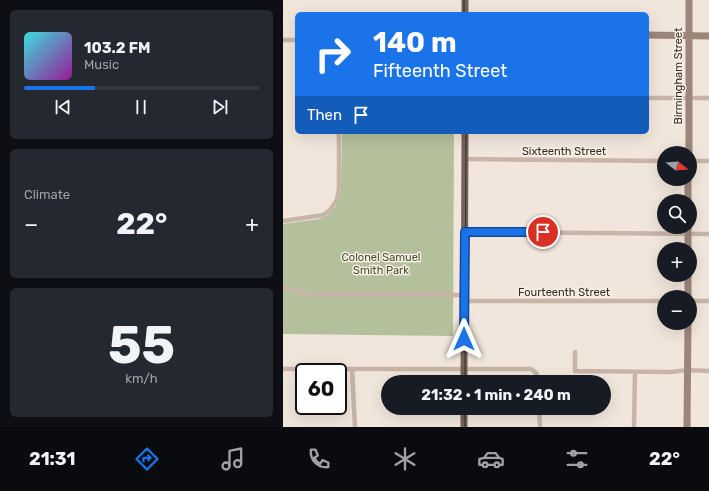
<!DOCTYPE html>
<meta charset="utf-8">
<style>
body{margin:0;font-family:Rubik,sans-serif;background:#242831;color:#f1f3f6;height:100vh;display:flex;flex-direction:column;font-size:15px;white-space:nowrap}
*{box-sizing:border-box;margin:0}
p{font-size:13px;color:#9ea1a6}
.icon{flex:none;width:22px;height:22px;fill:none;stroke:currentColor;stroke-width:2;stroke-linecap:round;stroke-linejoin:round}
.map{position:relative;flex:1;overflow:hidden}
.panel{display:flex;flex-direction:column;gap:10px;padding:10px;background:#0d0f14;width:283px}
.panel>*{flex:none}
.hud{position:absolute;left:12px;top:12px;width:354px;height:122px;border-radius:6px;box-shadow:0 4px 16px #0002;background:#1a73e8;color:#fff;overflow:hidden}
.needle{width:26px;rotate:107deg}
.controls{position:absolute;left:374px;top:146px;display:grid;gap:8px}
.controls a{display:grid;place-items:center;width:40px;height:40px;border-radius:50%;background:#171b24;box-shadow:0 4px 16px #0002;font-size:20px}
.speed{position:absolute;left:12px;top:363px;display:flex;gap:8px;font-size:20px;font-weight:700;text-align:center}
.speed>*{display:grid;place-content:center;width:52px;height:52px;border-radius:50%;background:#171b24;box-shadow:0 4px 16px #0002;line-height:1}
.speed .limit{border:2px solid #111;border-radius:6px;background:#fff;color:#111}
.pin{position:absolute;display:grid;place-items:center;width:34px;height:34px;color:#fff;margin:-17px;border:2px solid #fff;border-radius:50%;box-shadow:0 1px 4px #0007}
.me{position:absolute;width:44px;margin:-22px;rotate:0deg;stroke-linejoin:round;filter:drop-shadow(0 0 3px #0008)}
.turn{display:flex;align-items:center;gap:14px;height:84px;padding:0 12px;font-size:18px}
.turn .icon{width:52px;height:52px;stroke-width:2.5}
.turn b{display:block;font-size:28px;line-height:34px}
.then{display:flex;align-items:center;height:38px;padding:0 12px;background:#0003;gap:8px;font-size:15px}
.big{font-size:30px;font-weight:700;line-height:1.1}
.panel .tile{flex:1;display:flex;flex-direction:column;justify-content:center;gap:6px;min-width:0;padding:0 14px;border-radius:6px;background:#242831}
.panel .dial{align-items:center;gap:0}
.dial b{font-size:52px;line-height:1}
.song{display:flex;align-items:center;gap:12px}
.cover{width:48px;height:48px;border-radius:6px;background:linear-gradient(135deg,hsl(180 70% 55%),hsl(300 70% 35%))}
.played{height:4px;border-radius:2px;background:linear-gradient(90deg,#1a73e8 30%,#363941 30%)}
.keys{display:flex;justify-content:space-around;direction:ltr}
.heat{display:flex;justify-content:space-between;align-items:center;font-size:22px;direction:ltr}
.trip{position:absolute;left:98px;top:375px;width:230px;height:40px;border-radius:20px;background:#171b24;box-shadow:0 4px 16px #0002;font-weight:700;line-height:40px;text-align:center}
.tab-bar{display:flex;height:64px;justify-content:space-around;align-items:center;background:#090b0e;color:#9ea1a6}
.tab-bar .icon{width:28px;height:28px}
.tab-bar .active{color:#1a73e8}
.tab-bar b{font-size:18px;color:#f1f3f6}
main{display:flex;flex:1;min-height:0}
.map>svg:first-child{display:block}
.green{fill:#b4bf9c}
.lines{fill:none;stroke-linecap:round;stroke-linejoin:round}
.street{stroke:#c8b5a8;stroke-width:4.5}
.secondary{stroke:#9c8579;stroke-width:7}
.primary{stroke:#766259;stroke-width:7}
.tram{stroke:#352c28;stroke-width:1}
.route-casing{stroke:#114b97;stroke-width:10}
.route{stroke:#1a73e8;stroke-width:7}
.labels{text-anchor:middle;stroke-width:3;stroke-linejoin:round;paint-order:stroke}
.street-label{font-size:11px;fill:#352c28;stroke:#f9f0e7}
.park-label{font-size:11px;fill:#46522d;stroke:#f9f0e7}
</style>
<main>
<section class="panel">
<div class="tile">
<div class="song"><i class="cover"></i><div><b>103.2 FM</b><p>Music</p></div></div>
<div class="played"></div>
<div class="keys"><svg class="icon" aria-label="previous" viewBox="0 0 24 24"><path d="M18 5L8 12l10 7zM5 5v14"/></svg><svg class="icon" aria-label="pause" viewBox="0 0 24 24"><path d="M8 5v14M16 5v14"/></svg><svg class="icon" aria-label="next" viewBox="0 0 24 24"><path d="M6 5l10 7-10 7zM19 5v14"/></svg></div>
</div>
<div class="tile"><p>Climate</p>
<div class="heat"><a>−</a><b class="big">22°</b><a>+</a></div>
</div>
<div class="tile dial"><b>55</b><p>km/h</p></div>
</section>
<div class="map">
<svg width="426" height="427" viewBox="0 0 426 427">
<rect width="100%" height="100%" fill="#f1e6db"/>
<path class="green" d="M59 132H171L170 336 0 334V224L36 219 45 215 53 206 58 191Z"/>
<g class="lines">
<path class="street" d="M0 40H14
M364 98H426
M182 159 381 161
M407 161H426
M0 221 40 215 47 210 54 200 56 188V132
M182 232 426 234
M0 287 23 294 42 295H181
M181 301H381
M407 301H426
M292 352V371L387 372 405 370 426 371
M0 369H248C253 372 256 376 256 382
M69 369 72 427
M256 408 257 427
M351 427 352 372"/>
<path class="secondary" d="M364 35 426 36
M406 153V0
M405 201V179
M405 249V227
M405 275V297
M404 427 405 323"/>
<path class="primary" d="M182 14V0
M181 382 182 132
M181 427V408"/>
<path class="tram" d="M181 14V0
M182 382 183 132
M182 427V408"/>
</g>
<g class="lines">
<defs>
<path id="route" d="M181 339 182 232H260"/>
</defs>
<use href="#route" class="route-casing"/>
<use href="#route" class="route"/>
</g>
<g class="labels">
<g class="street-label">
<text transform="translate(395 76) rotate(-90)" y="4">Birmingham Street</text>
<text x="281" y="155">Sixteenth Street</text>
<text x="281" y="296">Fourteenth Street</text>
</g>
<g class="park-label">
<text x="98" y="261">Colonel Samuel<tspan x="98" dy="13">Smith Park</tspan></text>
</g>
</g>
</svg>
<div class="controls">
<a><svg class="needle" viewBox="-14 -14 28 28"><path d="M0-13l5 13h-10z" fill="#e53935"/><path d="M0 13l5-13h-10z" fill="#9ea1a6"/></svg></a>
<a><svg class="icon" aria-label="search" viewBox="0 0 24 24"><circle cx="10" cy="10" r="6"/><path d="M15 15l6 6"/></svg></a>
<a>+</a>
<a>−</a>
</div>
<div class="speed"><div class="limit">60</div></div>
<div class="pin" style="left:260px;top:232px;background:#d93025"><svg class="icon" aria-label="arrive" viewBox="0 0 24 24"><path d="M6 21V4h12l-3 4 3 4H6"/></svg></div>
<svg class="me" style="left:181px;top:339px" viewBox="-20 -20 40 40"><path d="M0-17L14 15 0 8-14 15z" fill="#1a73e8" stroke="#fff" stroke-width="4"/></svg>
<div class="trip">21:32 · 1 min · 240 m</div>
<div class="hud">
<div class="turn"><svg class="icon" aria-label="right" viewBox="0 0 24 24"><path d="M7 20v-9h11M14 6l5 5-5 5"/></svg><div><b>140 m</b>Fifteenth Street</div></div>
<div class="then">Then<svg class="icon" aria-label="arrive" viewBox="0 0 24 24"><path d="M6 21V4h12l-3 4 3 4H6"/></svg></div>
</div>
</div>
</main>
<nav class="tab-bar">
<b>21:31</b>
<svg class="icon active" aria-label="directions" viewBox="0 0 24 24"><path d="M12 3l9 9-9 9-9-9zM9 14v-3h6M13 9l2 2-2 2"/></svg>
<svg class="icon" aria-label="music" viewBox="0 0 24 24"><path d="M9 18V5l10-2v13"/><circle cx="6" cy="18" r="3"/><circle cx="16" cy="16" r="3"/></svg>
<svg class="icon" aria-label="phone" viewBox="0 0 24 24"><path d="M5 4h4l2 5-3 2q2 4 5 5l2-3 5 2v4C11 20 4 13 5 4z"/></svg>
<svg class="icon" aria-label="climate" viewBox="0 0 24 24"><path d="M12 3v18M4 7l16 10M4 17L20 7"/></svg>
<svg class="icon" aria-label="car" viewBox="0 0 24 24"><path d="M5 17H2v-5l4-1 3-4h7l3 4 3 1v5h-3M9 17h6M6 11h13"/><circle cx="7" cy="17" r="2"/><circle cx="17" cy="17" r="2"/></svg>
<svg class="icon" aria-label="filters" viewBox="0 0 24 24"><path d="M4 7h16M4 17h16"/><circle cx="9" cy="7" r="2"/><circle cx="15" cy="17" r="2"/></svg>
<b>22°</b>
</nav>
